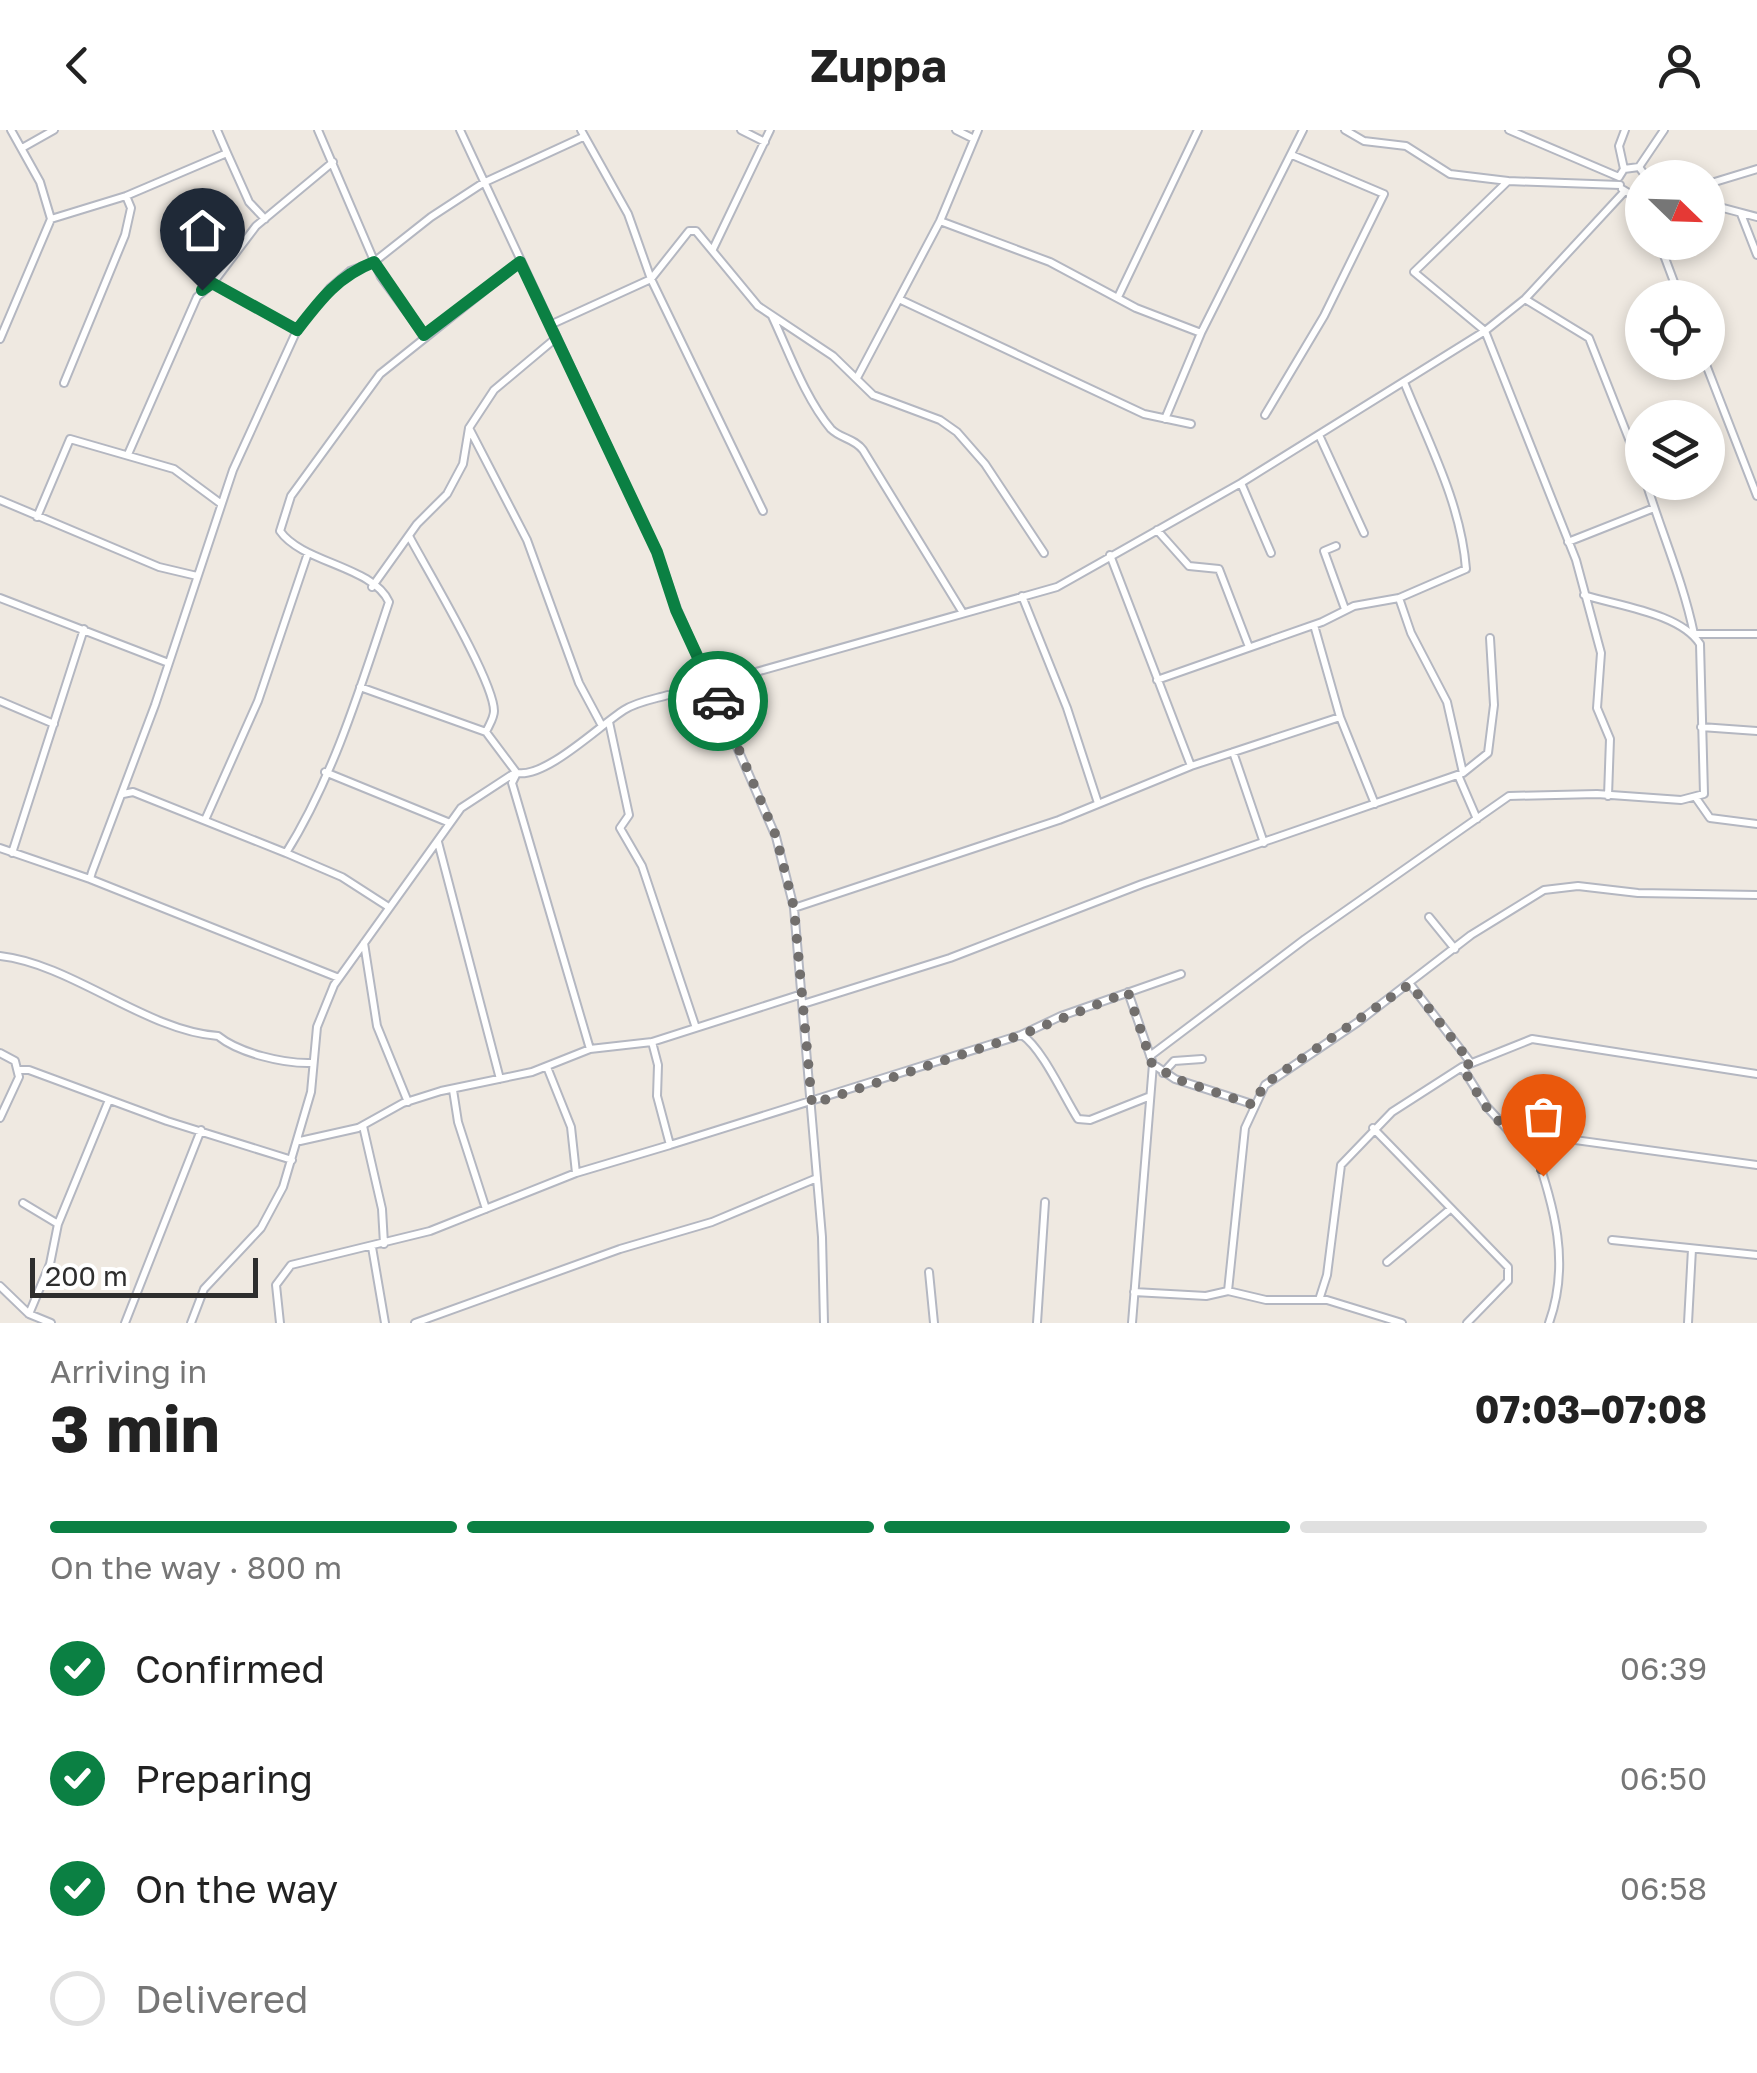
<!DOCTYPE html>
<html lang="en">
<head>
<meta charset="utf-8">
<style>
  body { margin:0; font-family:"Golos Text",sans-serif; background:#f2f2f2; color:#222; height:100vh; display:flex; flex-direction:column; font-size:38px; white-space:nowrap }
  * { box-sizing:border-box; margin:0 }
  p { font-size:32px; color:#767676 }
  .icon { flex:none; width:55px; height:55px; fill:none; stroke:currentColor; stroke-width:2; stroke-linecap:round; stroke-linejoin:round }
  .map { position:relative; height:1193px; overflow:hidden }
  .side { display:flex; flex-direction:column; background:#fff; flex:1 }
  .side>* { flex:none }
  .needle { width:65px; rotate:113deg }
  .buttons { position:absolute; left:1625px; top:30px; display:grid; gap:20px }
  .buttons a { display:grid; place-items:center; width:100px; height:100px; border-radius:50%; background:#fff; box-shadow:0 5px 15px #0003; font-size:50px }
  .scale { position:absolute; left:30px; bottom:25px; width:228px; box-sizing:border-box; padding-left:10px; border:5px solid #2e2e2e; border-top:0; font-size:28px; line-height:35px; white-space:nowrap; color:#2e2e2e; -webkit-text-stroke:8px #fff; paint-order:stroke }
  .pin { position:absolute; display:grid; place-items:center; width:85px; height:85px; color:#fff; margin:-102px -42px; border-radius:50% 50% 50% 0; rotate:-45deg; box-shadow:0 0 10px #0007 }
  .pin .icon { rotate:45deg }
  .courier { position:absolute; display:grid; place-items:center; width:100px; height:100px; margin:-50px; border:8px solid #0b8043; border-radius:50%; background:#fff; color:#222; box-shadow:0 2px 12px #0007 }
  .head em { font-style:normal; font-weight:700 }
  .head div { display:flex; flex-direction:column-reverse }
  .head { display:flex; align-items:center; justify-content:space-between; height:170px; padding:0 50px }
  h1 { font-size:65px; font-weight:700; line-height:75px }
  .bar { display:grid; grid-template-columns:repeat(4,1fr); gap:15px 10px; align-content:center; height:120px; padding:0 50px }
  .bar i { height:12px; border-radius:8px; background:#e0e0e0 }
  .bar .on { background:#0b8043 }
  .bar p { grid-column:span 4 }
  ol { padding:0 50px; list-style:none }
  li { display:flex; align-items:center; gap:30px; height:110px }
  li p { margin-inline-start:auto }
  li .icon { padding:10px; border-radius:50%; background:#0b8043; color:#fff; stroke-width:4 }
  li:last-child { color:#767676 }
  li i { width:55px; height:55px; border:5px solid #e0e0e0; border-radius:50% }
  header { display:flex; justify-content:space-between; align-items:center; height:130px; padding:0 50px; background:#fff; font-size:45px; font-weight:700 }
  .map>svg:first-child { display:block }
</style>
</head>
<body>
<header><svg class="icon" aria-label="back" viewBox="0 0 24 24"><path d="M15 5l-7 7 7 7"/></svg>Zuppa<svg class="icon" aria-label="person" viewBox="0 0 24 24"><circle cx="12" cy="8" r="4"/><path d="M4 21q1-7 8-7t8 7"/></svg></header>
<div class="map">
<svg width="1757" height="1193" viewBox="0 0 1757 1193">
  <rect width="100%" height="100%" fill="#efe9e1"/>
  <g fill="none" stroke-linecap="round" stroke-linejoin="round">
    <defs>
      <path id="street" d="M217,0L227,23
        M318,0L381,147L424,205
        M460,0L657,422L677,479L776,707L794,778L822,1107L824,1193
        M581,0L628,84L651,149L763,381
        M741,0L765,12
        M956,0L974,9
        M1345,0L1364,11L1406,16L1450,44L1508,51L1414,142L1485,201L1576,430L1601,523L1597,578L1610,609L1608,666
        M1509,0L1619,47
        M22,18L54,0
        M1639,37L1647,48
        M1624,39L1619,16L1625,0
        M1619,47L1624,39L1639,37L1664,0
        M1508,51L1620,55
        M1708,54L1757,39
        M1622,59L1632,65L1642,61
        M1708,74L1757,87
        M1741,84L1757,125
        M51,89L126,66L227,23L249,72L265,89
        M940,91L1050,132L1136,178L1201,203L1303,0
        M1659,112L1680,168
        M713,119L770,0
        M1118,167L1198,0
        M1525,169L1589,208L1642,342
        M901,170L1144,284L1191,294
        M772,186C789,222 805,268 831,299C841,309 854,308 863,320L963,483
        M550,195L651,149L689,101H696L758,176L833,226L873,265L940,290L957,302L985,334L1044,423
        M297,200L213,153L256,96L333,32
        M0,209L51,89L40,52L11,0
        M1705,232L1757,366
        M858,246L940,91L978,0
        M64,253L125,105L131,78L126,66
        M1265,285L1324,186L1384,64L1292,25
        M1165,289L1201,203
        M469,298L527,410L579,553L602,596
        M1319,305L1364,403
        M129,322L197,167L213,153
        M1646,352C1662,404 1683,451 1694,504H1757
        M1241,353L1271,423
        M0,370L159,437L197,446
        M37,387L70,309L174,339L220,373
        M1157,400L1189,436L1219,439L1249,517
        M409,406C426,438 494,551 494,581C494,588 489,595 486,602
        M1568,412L1654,378
        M1336,416L1324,421L1345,479
        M1110,425L1191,636L1340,587
        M372,457L417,394L447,364L463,334L469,298L494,260L556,208
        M1022,466L1067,578L1098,673
        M0,468L166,532
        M1399,468L1411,503L1447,572L1463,643
        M1314,495L1340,587L1375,674
        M1157,550L1322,492L1354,476L1399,468L1466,439C1461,373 1428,312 1404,252
        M710,555L1057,457L1241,353L1485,201L1525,169L1624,62
        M360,557L486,602L516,642
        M0,571L54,594
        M609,592L629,685L620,698L642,736L695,895
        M1701,597L1757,601
        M1233,622L1264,713
        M325,642L450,693
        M1458,645L1477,689
        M123,664L133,662L286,723C333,648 361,556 389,472C373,436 302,433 280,401L291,366L380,244L520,132
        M1696,668L1710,688L1757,694
        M205,690L258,571L308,423
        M438,712L500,949
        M0,718L90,749
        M12,723L84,499
        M286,723L342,747L387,776
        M794,778L1059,690L1191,636
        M1429,787L1455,819
        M364,813L377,896L408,972
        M0,826C72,834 146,901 218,906C239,923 284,934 312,933
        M339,848L90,749L92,742L155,575L233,340L297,200L330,158L350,141L374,132L431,87L483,53L583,7
        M1410,854L1471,933
        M1128,862L1153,934L1132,1193
        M803,874L950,828L1142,754L1463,643L1488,623L1494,575L1490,508
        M1022,905C1042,918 1064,967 1078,989L1090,990L1148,967
        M652,912L658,935L657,966L670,1015L1021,905L1061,886L1181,844
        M590,919L512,653L517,643C546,648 599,596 624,580C636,572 654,569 668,565
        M0,923L15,931L19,947L0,988
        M1150,926L1305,809L1509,666L1597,664L1681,670L1704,664L1700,514C1680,483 1618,476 1584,465
        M1154,935L1175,949L1252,974
        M547,937L571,997L576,1043
        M1462,937L1487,977L1509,1001L1757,1035
        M18,940H29L167,991L292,1030
        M1163,943L1174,931L1202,929
        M453,960L458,992L486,1079
        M363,996L382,1079L384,1114
        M1373,998L1508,1137V1151L1467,1193
        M1530,1004C1550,1068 1573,1126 1549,1193
        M300,1011L358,998L403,973L441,961L532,942L590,919L652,912L802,864
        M23,1073L58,1094
        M1612,1110L1757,1125
        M372,1117L385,1193
        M1387,1132L1449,1080
        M929,1142L934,1193
        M0,1156L29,1184L51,1193
        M1228,1161L1245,998L1265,955L1358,892L1471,805L1544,760L1578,756L1638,763L1757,765
        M1134,1162L1206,1166L1228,1161L1266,1170H1327L1402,1193
        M1319,1170L1327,1145L1341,1035L1392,982L1462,937L1532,909L1757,944
        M29,1184L50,1134L58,1094L109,970
        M125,1193L201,1000
        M191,1193L204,1159L261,1098L283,1057L311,962L317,897L334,855L461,678L516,642
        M280,1193L276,1155L291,1135L430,1101L576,1043L670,1015
        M415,1193L620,1119L712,1092L817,1048
        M1037,1193L1045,1072
        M1688,1193L1692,1119"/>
    </defs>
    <use href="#street" stroke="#b4b7c1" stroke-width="10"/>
    <use href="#street" stroke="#fff" stroke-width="6"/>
  </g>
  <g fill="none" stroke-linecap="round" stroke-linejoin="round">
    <path stroke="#726f6d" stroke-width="10" stroke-dasharray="0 18" d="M718,571L776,706L794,778L812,974L1021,905L1128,862L1152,934L1176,949L1253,975L1265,954L1410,854L1471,933L1462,937C1479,964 1493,1002 1530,1004L1543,1046"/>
    <path stroke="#0b8043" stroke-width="12" d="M202,160L212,153L297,200C320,170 338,146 374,132L424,205L520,132L657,422L676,480L718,571"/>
  </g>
</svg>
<div class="buttons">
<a><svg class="needle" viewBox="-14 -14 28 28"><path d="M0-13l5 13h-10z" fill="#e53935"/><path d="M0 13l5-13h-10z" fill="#767676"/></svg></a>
<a><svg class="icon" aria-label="locate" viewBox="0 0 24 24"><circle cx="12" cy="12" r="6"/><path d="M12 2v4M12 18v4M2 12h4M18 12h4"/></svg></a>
<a><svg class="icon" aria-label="layers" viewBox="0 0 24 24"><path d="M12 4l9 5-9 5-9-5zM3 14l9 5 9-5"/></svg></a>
</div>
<div class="scale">200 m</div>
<div class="pin" style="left:1543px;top:1046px;background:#ea580c"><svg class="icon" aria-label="bag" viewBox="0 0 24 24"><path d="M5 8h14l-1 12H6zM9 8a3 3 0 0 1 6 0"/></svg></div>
<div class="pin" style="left:202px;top:160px;background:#1f2937"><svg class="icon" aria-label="home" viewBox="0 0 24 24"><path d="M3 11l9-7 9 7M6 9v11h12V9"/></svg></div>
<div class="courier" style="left:718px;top:571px"><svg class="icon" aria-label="car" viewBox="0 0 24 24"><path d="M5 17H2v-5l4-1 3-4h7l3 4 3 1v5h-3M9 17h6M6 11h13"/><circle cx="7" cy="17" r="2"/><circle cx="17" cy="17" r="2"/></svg></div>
</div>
<section class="side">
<div class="head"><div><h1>3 min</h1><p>Arriving in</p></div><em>07:03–07:08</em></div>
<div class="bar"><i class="on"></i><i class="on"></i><i class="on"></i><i></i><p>On the way · 800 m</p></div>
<ol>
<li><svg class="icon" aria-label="check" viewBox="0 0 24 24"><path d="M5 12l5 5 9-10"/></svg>Confirmed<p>06:39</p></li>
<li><svg class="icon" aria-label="check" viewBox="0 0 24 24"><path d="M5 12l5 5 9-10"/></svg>Preparing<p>06:50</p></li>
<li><svg class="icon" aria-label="check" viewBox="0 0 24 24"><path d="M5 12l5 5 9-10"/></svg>On the way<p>06:58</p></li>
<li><i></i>Delivered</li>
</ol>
</section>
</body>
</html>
